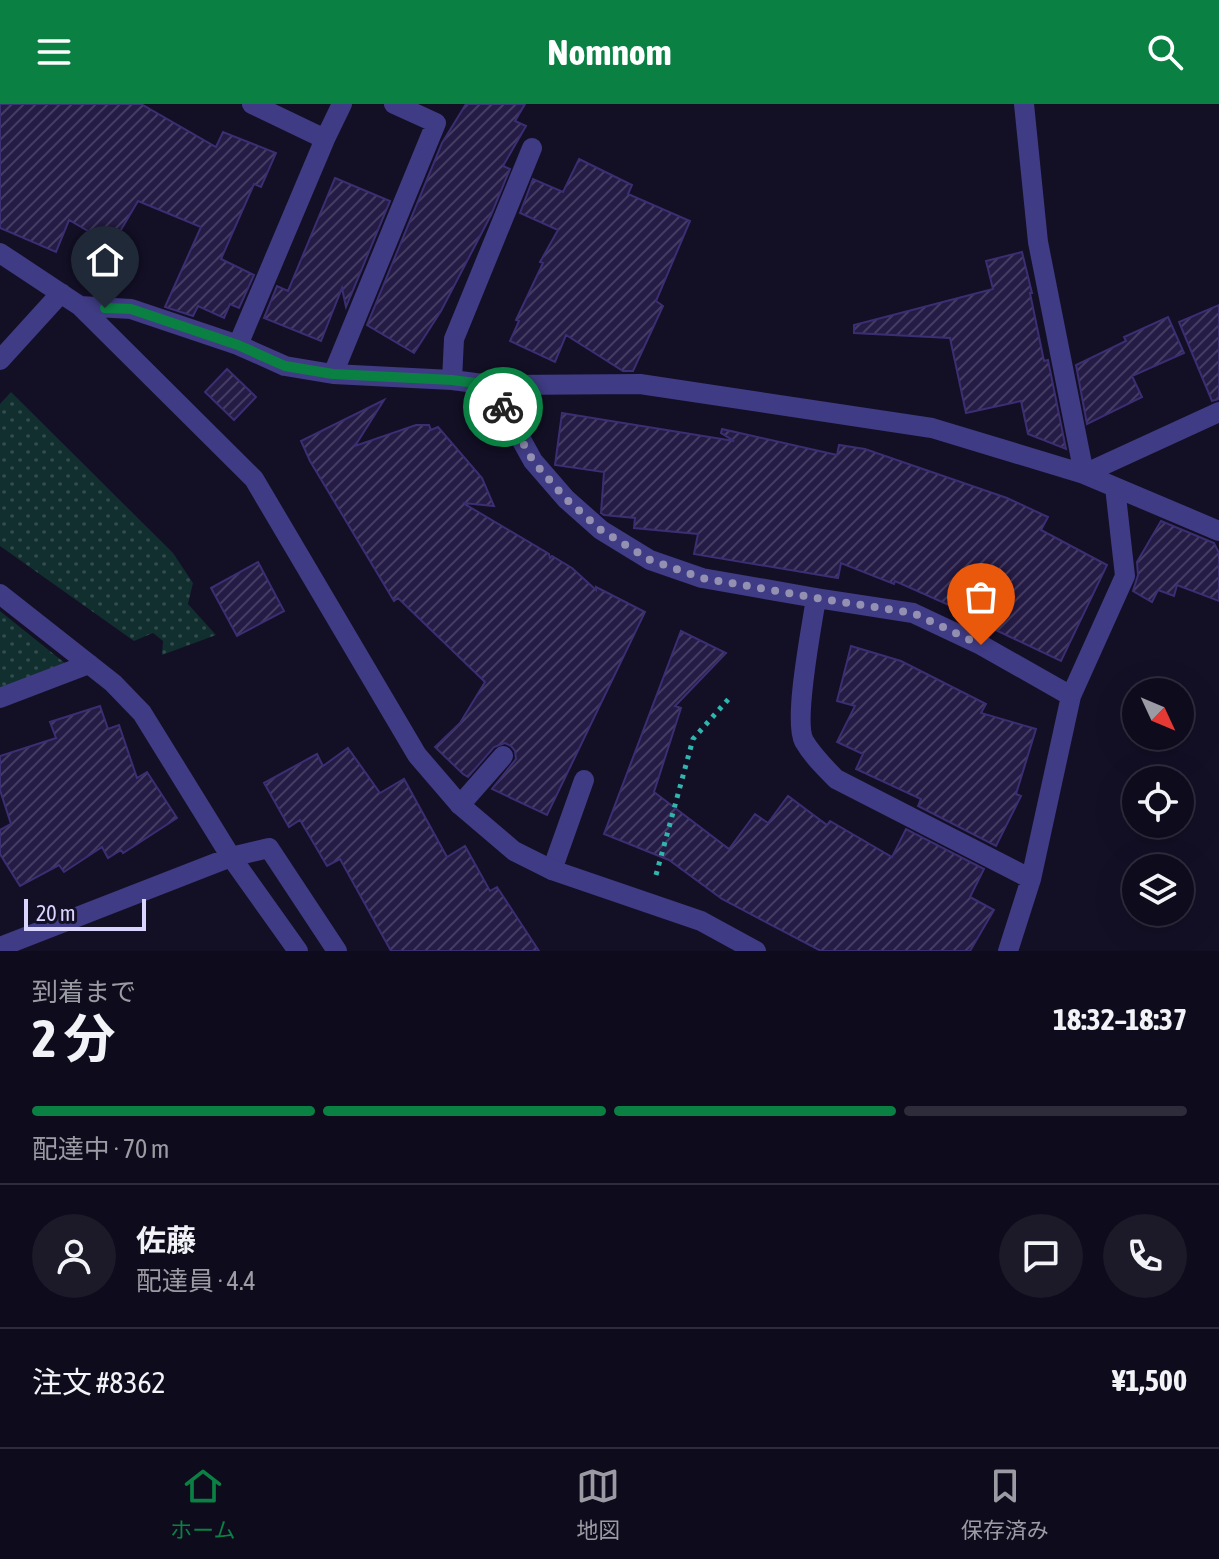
<!DOCTYPE html>
<html lang="ja">
<head>
<meta charset="utf-8">
<style>
  body { margin:0; font-family:"Asap Condensed","Noto Sans JP",sans-serif; background:#1c1929; color:#f1f3f6; height:100vh; display:flex; flex-direction:column; font-size:30px; white-space:nowrap }
  * { box-sizing:border-box; margin:0 }
  p { font-size:26px; color:#9b9ba3 }
  .icon { flex:none; width:44px; height:44px; fill:none; stroke:currentColor; stroke-width:2; stroke-linecap:round; stroke-linejoin:round }
  .map { position:relative; height:847px; overflow:hidden }
  .details { display:flex; flex-direction:column; background:#0e0b1c; flex:1 }
  .details>* { flex:none }
  .needle { width:52px; rotate:134deg }
  .controls { position:absolute; left:1122px; top:574px; display:grid; gap:16px }
  .controls a { display:grid; place-items:center; width:72px; height:72px; border-radius:50%; background:#0e0b1c; box-shadow:0 8px 32px #0002,0 0 0 2px #2e2b3b; font-size:40px }
  .scale { position:absolute; left:24px; bottom:20px; width:122px; box-sizing:border-box; padding-left:8px; border:4px solid #dad5fe; border-top:0; font-size:22px; line-height:28px; white-space:nowrap; color:#dad5fe; -webkit-text-stroke:6px #130f25; paint-order:stroke }
  .pin { position:absolute; display:grid; place-items:center; width:68px; height:68px; color:#fff; margin:-82px -34px; border-radius:50% 50% 50% 0; rotate:-45deg; box-shadow:0 0 8px #0007 }
  .pin .icon { rotate:45deg }
  .courier { position:absolute; display:grid; place-items:center; width:80px; height:80px; margin:-40px; border:6px solid #0b8043; border-radius:50%; background:#fff; color:#222; box-shadow:0 2px 10px #0007 }
  .headline em { font-style:normal; font-weight:700 }
  .headline div { display:flex; flex-direction:column-reverse }
  .headline { display:flex; align-items:center; justify-content:space-between; height:136px; padding:0 32px }
  h1 { font-size:52px; font-weight:700; line-height:60px }
  .bar { display:grid; grid-template-columns:repeat(4,1fr); gap:12px 8px; align-content:center; height:96px; padding:0 32px }
  .bar i { height:10px; border-radius:6px; background:#2e2b3b }
  .bar .current { background:#0b8043 }
  .bar p { grid-column:span 4 }
  .line { display:flex; align-items:center; gap:20px; padding:0 32px; border-top:2px solid #2e2b3b }
  .line div { flex:1 }
  .round { display:grid; place-items:center; flex:none; width:84px; height:84px; border-radius:42px; background:#1c1929 }
  header { display:flex; justify-content:space-between; align-items:center; height:104px; padding:0 32px; background:#0b8043; color:#fff; font-size:36px; font-weight:700 }
  .dock { display:flex; justify-content:space-around; align-items:center; height:112px; border-top:2px solid #2e2b3b; background:#0e0b1c; font-size:22px; color:#9b9ba3 }
  .dock a { display:grid; justify-items:center; gap:4px }
  .dock .current { color:#0b8043 }
  .map>svg:first-child { display:block }
</style>
</head>
<body>
<header><svg class="icon" aria-label="menu" viewBox="0 0 24 24"><path d="M4 6h16M4 12h16M4 18h16"/></svg>Nomnom<svg class="icon" aria-label="search" viewBox="0 0 24 24"><circle cx="10" cy="10" r="6"/><path d="M15 15l6 6"/></svg></header>
<div class="map">
<svg width="1219" height="847" viewBox="0 0 1219 847">
  <defs>
    <pattern id="park-dots" width="8" height="8" patternUnits="userSpaceOnUse" patternTransform="scale(2)"><rect width="8" height="8" fill="#122f2f"/><path d="M2 2h.1M6 6h.1" fill="none" stroke="#344c4e" stroke-width="1.8" stroke-linecap="round"/></pattern>
    <pattern id="building-hatch" width="6" height="6" patternUnits="userSpaceOnUse" patternTransform="scale(2)"><rect width="6" height="6" fill="#251c46"/><path d="M-1 1l2-2M0 6l6-6M5 7l2-2" fill="none" stroke="#443c62"/></pattern>
  </defs>
  <rect width="100%" height="100%" fill="#130f25"/>
  <path fill="url(#park-dots)" d="M11,288L173,449L193,479L188,500L216,531L162,551L163,537L153,529L134,537L0,442V300Z
    M0,507L66,560L0,584Z"/>
  <path fill="url(#building-hatch)" stroke="#3c2e72" stroke-width="2" d="M0,0H141L216,43L223,28L276,49L261,83L254,80L221,155L254,171L239,204L230,200L224,214L198,202L193,212L165,203L201,123L138,97L112,141L69,116L56,148L0,124Z
    M466,0H525L515,17L526,22L503,62L510,65L491,111L441,207L414,249L367,221L442,39Z
    M579,55L632,81L628,90L690,117L656,197L663,202L633,267H623L566,231L555,258L510,237L519,217L516,216L543,159L540,158L558,126L520,109L533,75L563,88Z
    M335,74L390,97L346,203L342,184L321,237L264,214L277,182L288,187Z
    M1022,148L1032,189H1030L1044,257L1048,256L1066,345L1028,330L1021,297L966,309L950,234L854,229V221L993,185L986,157Z
    M1219,201V295L1212,297L1179,218Z
    M1168,213L1184,249L1132,272L1142,293L1087,320L1076,261L1126,237L1124,233Z
    M227,265L256,293L234,316L205,288Z
    M384,296L355,342L416,321H429L431,326L438,323L482,374L494,402L463,399L549,450L550,454L552,452L572,464L596,486V483L645,508L547,711L492,685L516,655L515,647L511,642L505,639L494,643L468,673L463,670L435,643L460,619L485,578L398,494L394,497L310,357L301,337Z
    M562,309L734,337L721,329L722,325L837,351L839,341L865,345L1007,394L1048,413L1041,426L1107,461L1061,557L983,520L985,517L895,477L894,480L841,459L838,474L694,450L698,430L634,424L635,414L604,411L601,409L604,368L555,361Z
    M1161,417L1214,439L1219,449V497L1177,481L1174,492L1158,486L1152,498L1133,487L1138,471L1137,458Z
    M258,458L284,507L237,532L211,484Z
    M681,527L726,549L675,602L681,604L654,688L729,745L755,710L768,719L788,692L827,721L830,717L892,753L906,725L984,765L970,793L994,806L970,847H821L722,795L669,756L604,730Z
    M851,542L901,557L986,600L981,609L1036,625L1016,690L1021,692L996,742L918,702L921,695L856,665L863,650L837,638L855,602L837,597Z
    M100,602L108,625L119,621L137,674L147,668L177,714L123,749L121,746L108,754L102,743L64,768L59,761L20,782L0,750V726L11,720L0,686V652L56,634L50,618Z
    M348,644L380,689L404,675L447,753L465,742L490,787L497,783L539,847H391L340,755L327,762L300,716L289,723L264,679L317,650L323,662Z"/>
  <g fill="none" stroke-linecap="round" stroke-linejoin="round">
    <path stroke="#31b6af" stroke-width="5" stroke-dasharray="4 6" stroke-linecap="butt" d="M656,771L693,635L732,591"/>
    <path stroke="#3f3b84" stroke-width="20" d="M460,701L503,652
      M231,753L298,847
      M552,766L584,676"/>
    <path stroke="#3f3b84" stroke-width="20" d="M252,0L325,35
      M1024,0L1038,138L1084,370L1219,308
      M0,149L80,202L254,375L417,651L460,701L514,747L552,766L701,817L756,847
      M80,202L131,205L238,241L285,262L333,270L452,276L491,281L640,280L932,324L1084,370L1219,427
      M238,241L325,35L342,0
      M0,256L61,189
      M333,270L436,19L394,0
      M452,276L454,235L532,44
      M491,281L533,357L566,395L601,426L650,456L702,474L816,494L913,509L981,541L1071,592
      M0,490L113,579L142,609L231,753L0,843
      M816,494C812,522 793,616 804,637C812,651 824,663 836,675L1031,775
      M0,594L89,560
      M231,753L269,744L337,847
      M1008,847L1031,775L1071,592L1125,472L1115,383"/>
  </g>
  <g fill="none" stroke-linecap="round" stroke-linejoin="round">
    <path stroke="#9490b2" stroke-width="8" stroke-dasharray="0 14.4" d="M503,303L533,357L566,395L601,426L650,456L702,474L816,494L913,509L981,541"/>
    <path stroke="#0b8043" stroke-width="10" d="M105,204L131,205L238,241L285,262L333,270L452,276L491,281L503,303"/>
  </g>
</svg>
<div class="controls">
<a><svg class="needle" viewBox="-14 -14 28 28"><path d="M0-13l5 13h-10z" fill="#e53935"/><path d="M0 13l5-13h-10z" fill="#9b9ba3"/></svg></a>
<a><svg class="icon" aria-label="locate" viewBox="0 0 24 24"><circle cx="12" cy="12" r="6"/><path d="M12 2v4M12 18v4M2 12h4M18 12h4"/></svg></a>
<a><svg class="icon" aria-label="layers" viewBox="0 0 24 24"><path d="M12 4l9 5-9 5-9-5zM3 14l9 5 9-5"/></svg></a>
</div>
<div class="scale">20 m</div>
<div class="pin" style="left:981px;top:541px;background:#ea580c"><svg class="icon" aria-label="bag" viewBox="0 0 24 24"><path d="M5 8h14l-1 12H6zM9 8a3 3 0 0 1 6 0"/></svg></div>
<div class="pin" style="left:105px;top:204px;background:#1f2937"><svg class="icon" aria-label="home" viewBox="0 0 24 24"><path d="M3 11l9-7 9 7M6 9v11h12V9"/></svg></div>
<div class="courier" style="left:503px;top:303px"><svg class="icon" aria-label="bike" viewBox="0 0 24 24"><circle cx="6" cy="16" r="4"/><circle cx="18" cy="16" r="4"/><path d="M6 16l4-8h5l3 8M10 8l3 8H6M13 5h3"/></svg></div>
</div>
<section class="details">
<div class="headline"><div><h1>2 分</h1><p>到着まで</p></div><em>18:32–18:37</em></div>
<div class="bar"><i class="current"></i><i class="current"></i><i class="current"></i><i></i><p>配達中 · 70 m</p></div>
<div class="line" style="height:144px"><a class="round"><svg class="icon" aria-label="person" viewBox="0 0 24 24"><circle cx="12" cy="8" r="4"/><path d="M4 21q1-7 8-7t8 7"/></svg></a><div><b>佐藤</b><p>配達員 · 4.4</p></div><a class="round"><svg class="icon" aria-label="chat" viewBox="0 0 24 24"><path d="M4 5h16v11H9l-5 4z"/></svg></a><a class="round"><svg class="icon" aria-label="phone" viewBox="0 0 24 24"><path d="M5 4h4l2 5-3 2q2 4 5 5l2-3 5 2v4C11 20 4 13 5 4z"/></svg></a></div>
<div class="line" style="height:104px"><div>注文 #8362</div><b>¥1,500</b></div>
</section>
<nav class="dock">
<a class="current"><svg class="icon" aria-label="home" viewBox="0 0 24 24"><path d="M3 11l9-7 9 7M6 9v11h12V9"/></svg>ホーム</a>
<a><svg class="icon" aria-label="map" viewBox="0 0 24 24"><path d="M3 6l6-2 6 2 6-2v14l-6 2-6-2-6 2zM9 4v14M15 6v14"/></svg>地図</a>
<a><svg class="icon" aria-label="saved" viewBox="0 0 24 24"><path d="M7 4h10v16l-5-4-5 4z"/></svg>保存済み</a>
</nav>
</body>
</html>
